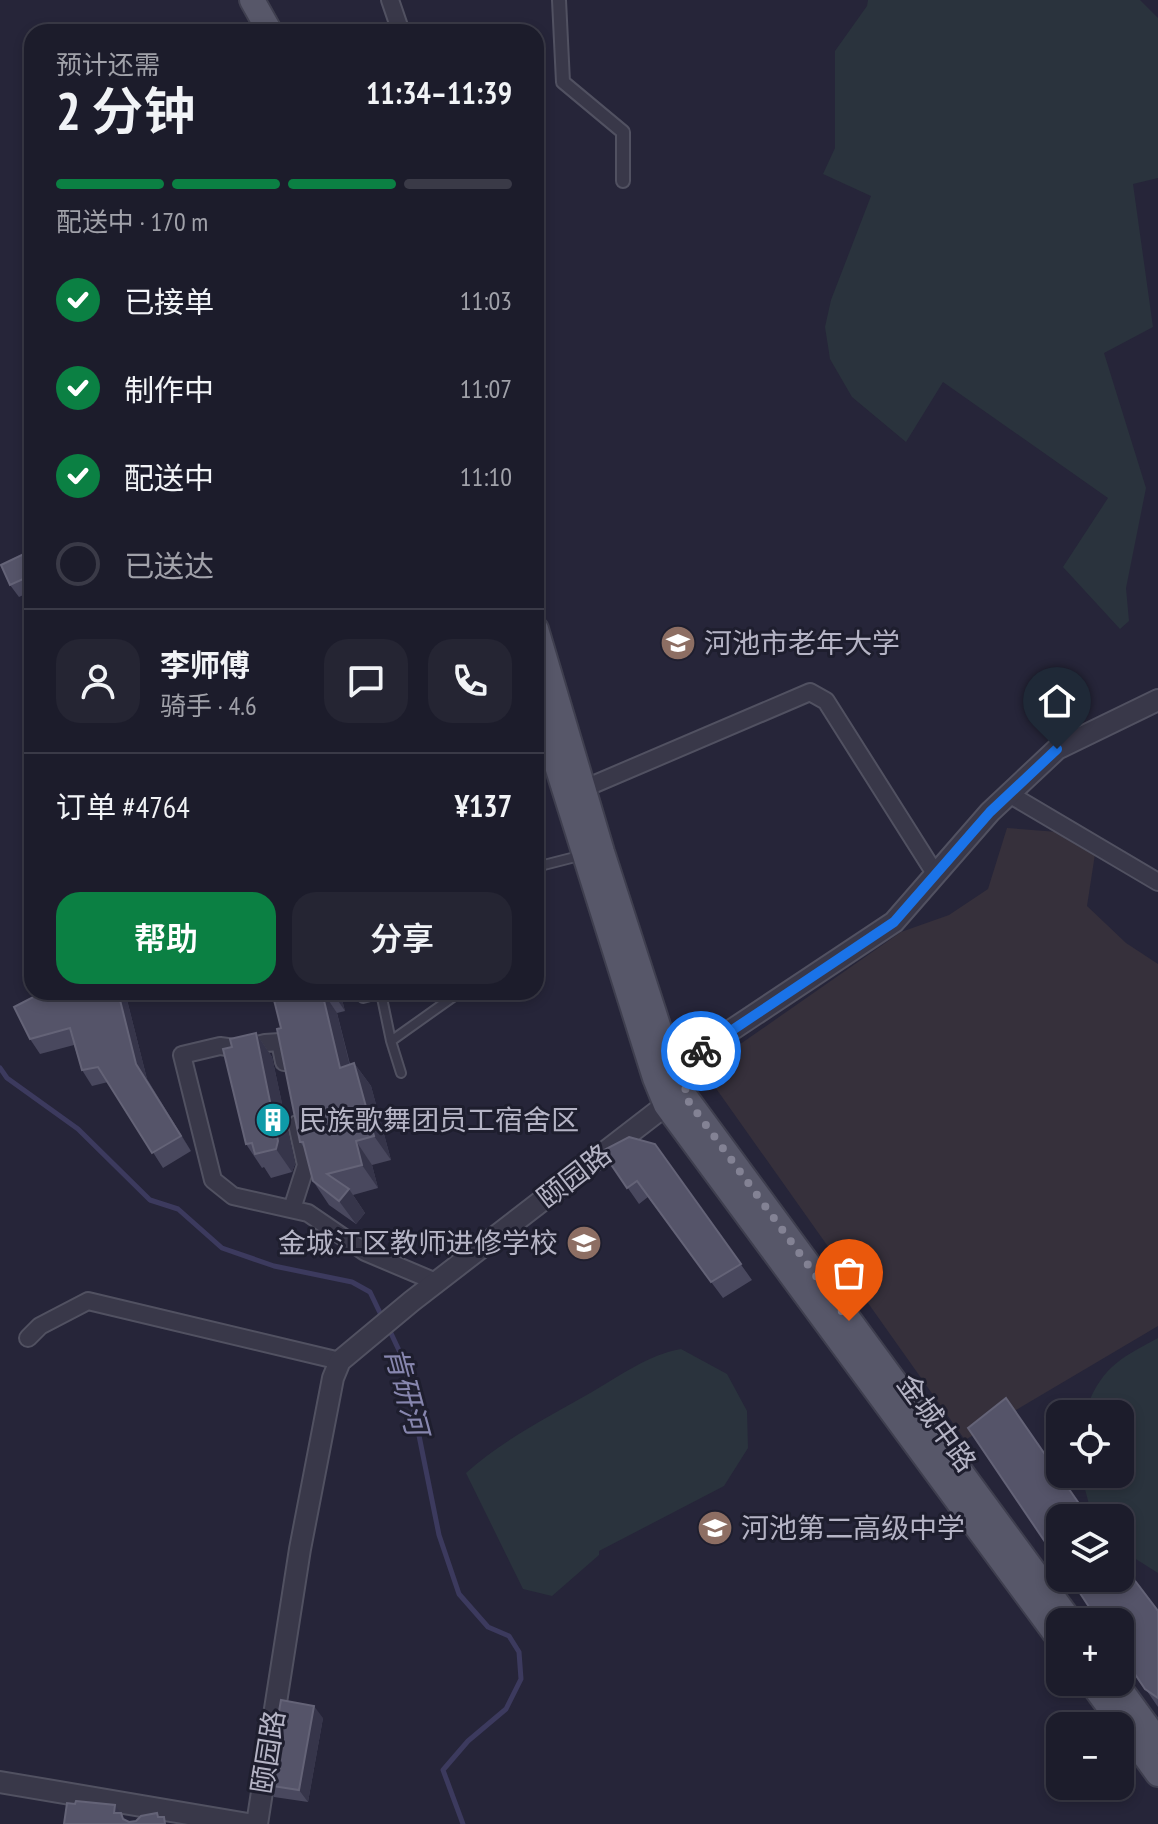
<!DOCTYPE html>
<html lang="zh">
<head>
<meta charset="utf-8">
<style>
  body { margin:0; font-family:"PT Sans Narrow","Noto Sans SC",sans-serif; background:#252533; color:#f1f3f6; height:100vh; display:flex; flex-direction:column; font-size:30px; white-space:nowrap }
  * { box-sizing:border-box; margin:0 }
  p { font-size:26px; color:#a0a1a9 }
  .icon { flex:none; width:44px; height:44px; fill:none; stroke:currentColor; stroke-width:2; stroke-linecap:round; stroke-linejoin:round }
  .map { position:relative; flex:1; overflow:hidden }
  .side { position:absolute; left:24px; top:24px; width:520px; height:976px; display:flex; flex-direction:column; background:#1c1c2b; border-radius:24px; box-shadow:0 4px 12px #0003,0 0 0 2px #3a3a47 }
  .side>* { flex:none }
  .tools { position:absolute; left:1046px; top:1400px; display:grid; gap:16px }
  .tools a { display:grid; place-items:center; width:88px; height:88px; border-radius:16px; background:#1c1c2b; box-shadow:0 4px 12px #0003,0 0 0 2px #3a3a47; font-size:40px }
  .pin { position:absolute; display:grid; place-items:center; width:68px; height:68px; color:#fff; margin:-82px -34px; border-radius:50% 50% 50% 0; rotate:-45deg; box-shadow:0 0 8px #0007 }
  .pin .icon { rotate:45deg }
  .courier { position:absolute; display:grid; place-items:center; width:80px; height:80px; margin:-40px; border:6px solid #1a73e8; border-radius:50%; background:#fff; color:#222; box-shadow:0 2px 10px #0007 }
  .head em { font-style:normal; font-weight:600 }
  .head div { display:flex; flex-direction:column-reverse }
  .head { display:flex; align-items:center; justify-content:space-between; height:136px; padding:0 32px }
  h1 { font-size:52px; font-weight:600; line-height:60px }
  .bar { display:grid; grid-template-columns:repeat(4,1fr); gap:12px 8px; align-content:center; height:96px; padding:0 32px }
  .bar i { height:10px; border-radius:6px; background:#3a3a47 }
  .bar .active { background:#0b8043 }
  .bar p { grid-column:span 4 }
  .line { display:flex; align-items:center; gap:20px; padding:0 32px; border-top:2px solid #3a3a47 }
  .line div { flex:1 }
  .round { display:grid; place-items:center; flex:none; width:84px; height:84px; border-radius:24px; background:#252533 }
  ol { padding:0 32px; list-style:none }
  li { display:flex; align-items:center; gap:24px; height:88px }
  li p { margin-inline-start:auto }
  li .icon { padding:8px; border-radius:50%; background:#0b8043; color:#fff; stroke-width:4 }
  li:last-child { color:#a0a1a9 }
  li i { width:44px; height:44px; border:4px solid #3a3a47; border-radius:50% }
  .button { display:flex; gap:16px; margin-top:auto; padding:16px 32px }
  .button a { flex:1; height:92px; border-radius:24px; background:#0b8043; color:#fff; font-size:32px; font-weight:600; line-height:92px; text-align:center }
  .button a+a { background:#252533; color:#f1f3f6 }
  .map>svg:first-child { display:block }
</style>
</head>
<body>
<div class="map">
<svg width="1158" height="1824" viewBox="0 0 1158 1824">
  <rect width="100%" height="100%" fill="#262539"/>
  <path fill="#36303b" d="M1007,828L1058,832L1095,854L1087,906L1126,943L1158,964V1326L965,1440L703,1070L901,932L949,915L988,889Z"/>
  <path fill="#2a333d" d="M868,0H1140L1158,18V178L1133,184L1153,327L1104,353L1146,488L1126,588L1129,621L1120,629L1063,567L1108,498L943,382L906,442L852,397L830,359L825,327L831,300L871,196L823,174L835,148V51L867,6Z
    M1158,1338V1573L1120,1549V1518H1095L1091,1512L1081,1474H1120V1414H1084C1101,1368 1117,1360 1158,1338Z
    M681,1349L727,1374L747,1411L748,1448L724,1486L599,1551V1555L552,1596L523,1589L466,1473C503,1440 548,1417 592,1392C621,1375 648,1355 681,1349Z"/>
  <g fill="none" stroke-linecap="round" stroke-linejoin="round">
    <path stroke="#3c3a5e" stroke-width="5" d="M0,1068L7,1078L78,1129L150,1200L178,1209L222,1248L274,1266L352,1282L370,1292L382,1317
      M389,1329L404,1361L439,1535L459,1594L488,1627L509,1636L519,1652L521,1679L506,1709L468,1741L443,1770L463,1824"/>
    <defs>
      <path id="service" d="M536,867L583,855
        M361,992L363,998L381,993L391,1041L401,1073
        M391,1041L460,992"/>
      <path id="pedestrian" d="M559,0L563,82L623,132V181"/>
      <path id="minor" d="M390,0L401,32
        M583,789L810,692L826,701L936,875
        M1009,794L1158,882
        M284,1062L280,1042L265,1043L242,1049L220,1046L182,1055L213,1180L233,1196L308,1213L365,1252L436,1282
        M292,1209L306,1165L297,1124
        M28,1338L40,1326L88,1301L340,1361"/>
      <path id="tertiary" d="M0,1782L248,1824
        M257,1824L300,1549L333,1378L340,1361L412,1301L666,1105L684,1095L694,1055L894,922L990,812L1057,749L1158,700"/>
      <path id="primary" d="M252,0L270,32
        M536,629L602,852L673,1072L684,1095L1071,1622
        M536,699L655,1078L666,1105L1060,1640
        M1091,1682L1158,1774
        M1115,1682L1158,1741"/>
    </defs>
    <use href="#service" stroke="#515161" stroke-width="12"/>
    <use href="#pedestrian" stroke="#515161" stroke-width="16"/>
    <use href="#minor" stroke="#515161" stroke-width="20"/>
    <use href="#tertiary" stroke="#515161" stroke-width="24"/>
    <use href="#primary" stroke="#3f3f4f" stroke-width="28"/>
    <use href="#service" stroke="#393849" stroke-width="8"/>
    <use href="#pedestrian" stroke="#393849" stroke-width="12"/>
    <use href="#minor" stroke="#393849" stroke-width="16"/>
    <use href="#tertiary" stroke="#393849" stroke-width="20"/>
    <use href="#primary" stroke="#575769" stroke-width="24"/>
  </g>
  <path fill="#49485e" d="M32,550V591L19,597L10,585Z
    M43,992H125L147,1079L191,1151L163,1168L108,1082L92,1086L82,1070L74,1045L40,1054L30,1039Z
    M272,992H340L345,1011L337,1013L350,1064L354,1063L371,1086L391,1160L372,1165L378,1188L353,1195L365,1213L356,1224L329,1205L313,1181L305,1149L300,1142L281,1028Z
    M256,1033L272,1057L295,1164L292,1172L271,1178L264,1167L262,1168L246,1144L232,1047Z
    M655,1144L752,1280L723,1298L648,1197L639,1204L602,1151Z
    M1158,1611V1707L1120,1652Z
    M323,1718L308,1802L274,1797L266,1785Z"/>
  <path fill="#36354a" d="M118,992H125L147,1079L191,1151L136,1064Z
    M322,992H323L337,1013L356,1091L340,1068Z
    M332,992H340L345,1011Z
    M256,1033L272,1057L295,1164L292,1172L276,1149Z
    M354,1063L371,1086L391,1160L374,1136Z
    M356,1141L372,1165L378,1188L362,1165Z
    M349,1189L365,1213L356,1224L339,1201Z
    M314,1706L323,1718L308,1802L299,1790Z
    M115,1805L128,1824L114,1813Z"/>
  <path fill="#555469" stroke="#646377" stroke-width="2" d="M32,550V575L10,585L1,565Z
    M43,992H118L136,1064L181,1136L152,1153L98,1067L82,1070L70,1028L30,1039L14,1007Z
    M272,992H322L340,1068L354,1063L374,1136L356,1141L362,1165L327,1174L349,1189L339,1201L313,1181L303,1142H300L277,1029L281,1028Z
    M256,1033L278,1141L276,1149L255,1154L252,1143L246,1144L223,1049L232,1047L230,1039Z
    M629,1137L655,1144L741,1264L711,1282L637,1181L627,1188L602,1151Z
    M1006,1398L1089,1518H1060V1564L968,1428Z
    M1120,1561L1158,1611V1698L1145,1689L1120,1652V1622H1099L1070,1578H1120Z
    M281,1700L314,1706L299,1790L266,1785Z
    M76,1801L115,1805L114,1813H121L123,1819L129,1822L136,1821L141,1816L157,1813L158,1817H164L165,1824H64L67,1803L75,1804Z"/>
  <g fill="none" stroke-linecap="round" stroke-linejoin="round">
    <path stroke="#838294" stroke-width="8" stroke-dasharray="0 14.4" d="M701,1051L694,1055L684,1095L849,1321"/>
    <path stroke="#1a73e8" stroke-width="10" d="M701,1051L894,922L990,812L1057,749"/>
  </g>
  <defs>
    <symbol id="university-disc" viewBox="-11 -11 22 22"><circle r="9.5" fill="#8d6e63" stroke="#1e1e2e"/><path d="M0-5L7-2L0 1L-7-2ZM-4 1L0 2.5L4 1V4Q0 6-4 4Z" fill="#fff"/></symbol>
    <symbol id="building-disc" viewBox="-11 -11 22 22"><circle r="9.5" fill="#0f9aa8" stroke="#1e1e2e"/><path d="M-4-6H4V6H1V3H-1V6H-4ZM-2.5-4.3h1.7v1.8h-1.7ZM.8-4.3h1.7v1.8H.8ZM-2.5-1h1.7V.8h-1.7ZM.8-1h1.7V.8H.8Z" fill="#fff"/></symbol>
    <symbol id="school-disc" viewBox="-11 -11 22 22"><circle r="9.5" fill="#8d6e63" stroke="#1e1e2e"/><path d="M0-5L7-2L0 1L-7-2ZM-4 1L0 2.5L4 1V4Q0 6-4 4Z" fill="#fff"/></symbol>
  </defs>
  <g fill-rule="evenodd">
    <use href="#university-disc" x="658" y="623" width="40" height="40"/>
    <use href="#building-disc" x="253" y="1100" width="40" height="40"/>
    <use href="#school-disc" x="564" y="1223" width="40" height="40"/>
    <use href="#school-disc" x="695" y="1508" width="40" height="40"/>
  </g>
  <g text-anchor="middle" stroke-width="6" stroke-linejoin="round" paint-order="stroke">
    <g font-size="28" fill="#b5b4c5" stroke="#1e1e2e" text-anchor="start">
      <text x="704" y="653">河池市老年大学</text>
      <text x="299" y="1130">民族歌舞团员工宿舍区</text>
      <text x="558" y="1253" text-anchor="end">金城江区教师进修学校</text>
      <text x="741" y="1538">河池第二高级中学</text>
    </g>
    <g font-size="28" fill="#b5b4c5" stroke="#1e1e2e">
      <text transform="translate(574 1176) rotate(-38)" y="10">颐园路</text>
      <text transform="translate(937 1423) rotate(54)" y="10">金城中路</text>
      <text transform="translate(268 1752) rotate(-81)" y="10">颐园路</text>
    </g>
    <g font-size="30" font-style="italic" fill="#8786ae" stroke="#1e1e2e">
      <text transform="translate(406 1391) rotate(75)" y="10">肯研河</text>
    </g>
  </g>
</svg>
<div class="tools">
<a><svg class="icon" aria-label="locate" viewBox="0 0 24 24"><circle cx="12" cy="12" r="6"/><path d="M12 2v4M12 18v4M2 12h4M18 12h4"/></svg></a>
<a><svg class="icon" aria-label="layers" viewBox="0 0 24 24"><path d="M12 4l9 5-9 5-9-5zM3 14l9 5 9-5"/></svg></a>
<a>+</a>
<a>−</a>
</div>
<div class="pin" style="left:849px;top:1321px;background:#ea580c"><svg class="icon" aria-label="bag" viewBox="0 0 24 24"><path d="M5 8h14l-1 12H6zM9 8a3 3 0 0 1 6 0"/></svg></div>
<div class="pin" style="left:1057px;top:749px;background:#1f2937"><svg class="icon" aria-label="home" viewBox="0 0 24 24"><path d="M3 11l9-7 9 7M6 9v11h12V9"/></svg></div>
<div class="courier" style="left:701px;top:1051px"><svg class="icon" aria-label="bike" viewBox="0 0 24 24"><circle cx="6" cy="16" r="4"/><circle cx="18" cy="16" r="4"/><path d="M6 16l4-8h5l3 8M10 8l3 8H6M13 5h3"/></svg></div>
<section class="side">
<div class="head"><div><h1>2 分钟</h1><p>预计还需</p></div><em>11:34–11:39</em></div>
<div class="bar"><i class="active"></i><i class="active"></i><i class="active"></i><i></i><p>配送中 · 170 m</p></div>
<ol>
<li><svg class="icon" aria-label="check" viewBox="0 0 24 24"><path d="M5 12l5 5 9-10"/></svg>已接单<p>11:03</p></li>
<li><svg class="icon" aria-label="check" viewBox="0 0 24 24"><path d="M5 12l5 5 9-10"/></svg>制作中<p>11:07</p></li>
<li><svg class="icon" aria-label="check" viewBox="0 0 24 24"><path d="M5 12l5 5 9-10"/></svg>配送中<p>11:10</p></li>
<li><i></i>已送达</li>
</ol>
<div class="line" style="height:144px"><a class="round"><svg class="icon" aria-label="person" viewBox="0 0 24 24"><circle cx="12" cy="8" r="4"/><path d="M4 21q1-7 8-7t8 7"/></svg></a><div><b>李师傅</b><p>骑手 · 4.6</p></div><a class="round"><svg class="icon" aria-label="chat" viewBox="0 0 24 24"><path d="M4 5h16v11H9l-5 4z"/></svg></a><a class="round"><svg class="icon" aria-label="phone" viewBox="0 0 24 24"><path d="M5 4h4l2 5-3 2q2 4 5 5l2-3 5 2v4C11 20 4 13 5 4z"/></svg></a></div>
<div class="line" style="height:104px"><div>订单 #4764</div><b>¥137</b></div>
<div class="button"><a>帮助</a><a>分享</a></div>
</section>
</div>
</body>
</html>
